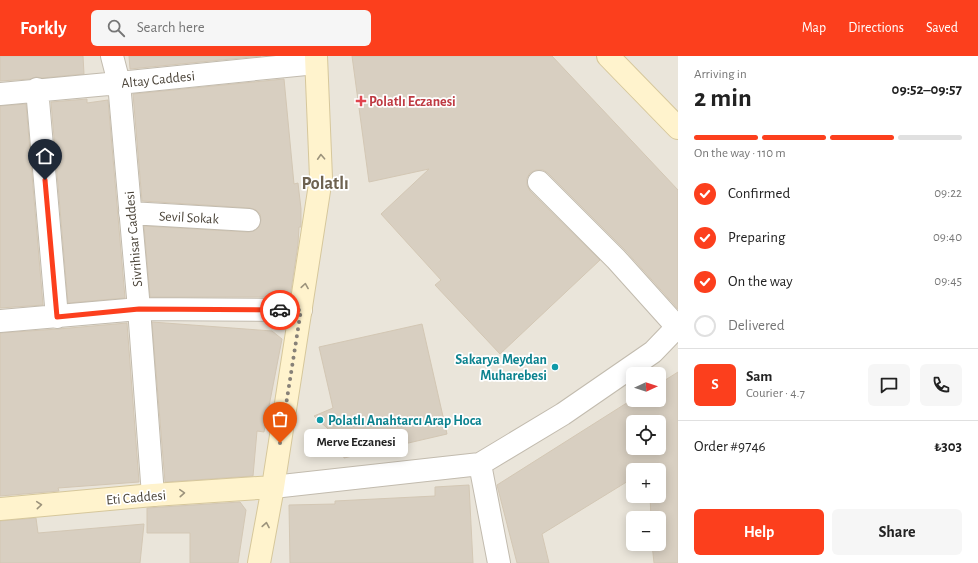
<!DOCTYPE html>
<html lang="en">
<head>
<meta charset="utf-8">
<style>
  body { margin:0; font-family:"Alegreya Sans",sans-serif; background:#f6f6f6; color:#222; height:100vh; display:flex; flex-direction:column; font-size:15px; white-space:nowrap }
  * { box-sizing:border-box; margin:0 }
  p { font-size:13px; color:#767676 }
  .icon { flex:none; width:22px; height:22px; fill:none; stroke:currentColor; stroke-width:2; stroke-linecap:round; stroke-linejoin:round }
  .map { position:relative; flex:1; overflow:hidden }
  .drawer { display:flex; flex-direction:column; background:#fff; width:300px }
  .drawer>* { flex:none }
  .needle { width:26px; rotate:87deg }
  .fabs { position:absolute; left:626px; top:311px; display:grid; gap:8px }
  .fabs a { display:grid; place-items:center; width:40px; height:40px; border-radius:6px; background:#fff; box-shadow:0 2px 10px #0003; font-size:20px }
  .pin { position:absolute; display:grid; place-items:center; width:34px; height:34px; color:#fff; margin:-41px -17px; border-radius:50% 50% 50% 0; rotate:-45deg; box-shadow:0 0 4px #0007 }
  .pin .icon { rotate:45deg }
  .courier { position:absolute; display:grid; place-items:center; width:40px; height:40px; margin:-20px; border:3px solid #fc3f1d; border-radius:50%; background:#fff; color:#222; box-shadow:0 1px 5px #0007 }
  .bubble { position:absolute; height:28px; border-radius:6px; background:#fff; box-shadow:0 2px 10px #0003; font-size:13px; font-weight:700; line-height:28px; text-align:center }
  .head em { font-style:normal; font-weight:700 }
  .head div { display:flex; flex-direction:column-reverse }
  .head { display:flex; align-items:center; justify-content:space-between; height:68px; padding:0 16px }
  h1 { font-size:26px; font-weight:700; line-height:30px }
  .bar { display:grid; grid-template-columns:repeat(4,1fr); gap:6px 4px; align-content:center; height:48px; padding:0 16px }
  .bar i { height:5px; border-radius:3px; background:#e0e0e0 }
  .bar .on { background:#fc3f1d }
  .bar p { grid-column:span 4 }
  .line { display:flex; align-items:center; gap:10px; padding:0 16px; border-top:1px solid #e0e0e0 }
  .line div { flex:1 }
  .round { display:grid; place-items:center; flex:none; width:42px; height:42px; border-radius:6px; background:#f6f6f6 }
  ol { padding:0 16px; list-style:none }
  li { display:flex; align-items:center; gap:12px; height:44px }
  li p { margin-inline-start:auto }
  li .icon { padding:4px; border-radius:50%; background:#fc3f1d; color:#fff; stroke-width:4 }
  li:last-child { color:#767676 }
  li i { width:22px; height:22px; border:2px solid #e0e0e0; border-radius:50% }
  .primary-button { display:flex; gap:8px; margin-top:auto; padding:8px 16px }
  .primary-button a { flex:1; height:46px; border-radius:6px; background:#fc3f1d; color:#fff; font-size:16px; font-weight:700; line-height:46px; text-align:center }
  .primary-button a+a { background:#f6f6f6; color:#222 }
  header { display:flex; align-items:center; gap:24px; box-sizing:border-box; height:56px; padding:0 20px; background:#fc3f1d; color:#fff }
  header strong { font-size:19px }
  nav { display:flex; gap:22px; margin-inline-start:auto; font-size:14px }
  .search { width:280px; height:36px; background:#f6f6f6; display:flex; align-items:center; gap:10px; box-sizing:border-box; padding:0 14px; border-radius:6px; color:#767676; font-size:15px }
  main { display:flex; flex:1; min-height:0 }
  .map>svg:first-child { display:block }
</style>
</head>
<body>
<header>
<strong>Forkly</strong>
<div class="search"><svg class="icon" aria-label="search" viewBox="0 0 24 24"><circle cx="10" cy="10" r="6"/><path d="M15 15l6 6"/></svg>Search here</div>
<nav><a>Map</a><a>Directions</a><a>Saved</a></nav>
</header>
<main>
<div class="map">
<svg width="678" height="507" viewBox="0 0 678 507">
  <rect width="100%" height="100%" fill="#f6f3ec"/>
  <path fill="#eae5da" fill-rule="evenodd" d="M0,0H678V507H0ZM633,318H659V344H633ZM633,366H659V392H633ZM633,414H659V440H633ZM633,462H659V488H633Z"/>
  <path fill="#d8cfc1" stroke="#d3c7b4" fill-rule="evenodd" d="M0,0H83L84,18L42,22L36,21L30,23L0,25Z
    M129,0H261L130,13Z
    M352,0H552L678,134V253L625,194L548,117L543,114H536L530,117L527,122V129L530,135L600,204L500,298L435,229L441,224L381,158L429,113L369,126Z
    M284,23L294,128L298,127L301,153V171H299L298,188L290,241H150L144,170L248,176L254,175L259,171L261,164L260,158L256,154L250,152L142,145L133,38Z
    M87,43V47L108,44L125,242L68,247L51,46Z
    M26,48L43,249L0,252V50Z
    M152,266L272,275L282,283L264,376L257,375L253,420L165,426Z
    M127,267L139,426L58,432L59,435L0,440V277L58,273Z
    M422,268L447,378L344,402L340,384L314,360L333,352L319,291Z
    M678,316V507H654L652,488H659V462H651L650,440H659V414H648V413L646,414H633V422L542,478L549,507H517L497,429L633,343L659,344V328ZM633,366H659V392H633Z
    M469,429L473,507H290L289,449L335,448V445L435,440V431Z
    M240,446L246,454L238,507H190V477H147V452Z
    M36,462L38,477L144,468L140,507H0V465Z"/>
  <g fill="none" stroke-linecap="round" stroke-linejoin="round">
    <defs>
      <path id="street" d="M112,0L119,27L139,253L153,439
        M37,33L57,261
        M0,38L119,27L316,7
        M539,126L616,203L678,272
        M130,157L249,164
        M0,265L139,253L301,254
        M480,408L499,507
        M273,431L480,408L563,358L653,296L678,270"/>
      <path id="secondary" d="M608,0L678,72
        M0,453L153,439L273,431
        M259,507L273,431L321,122L316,0"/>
    </defs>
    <use href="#street" stroke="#c2bbae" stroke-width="24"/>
    <use href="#secondary" stroke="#d6c79b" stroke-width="24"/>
    <use href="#street" stroke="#fff" stroke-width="22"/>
    <use href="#secondary" stroke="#fff3cd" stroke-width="22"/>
  </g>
  <defs><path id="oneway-chevron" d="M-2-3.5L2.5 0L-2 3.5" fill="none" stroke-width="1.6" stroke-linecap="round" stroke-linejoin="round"/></defs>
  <g stroke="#9c937c">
    <use href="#oneway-chevron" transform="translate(321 101) rotate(-93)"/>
    <use href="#oneway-chevron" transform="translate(305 230) rotate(-81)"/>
    <use href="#oneway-chevron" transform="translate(182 437) rotate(-4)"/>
    <use href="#oneway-chevron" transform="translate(39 449) rotate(-5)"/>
    <use href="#oneway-chevron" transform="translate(266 469) rotate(-80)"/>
  </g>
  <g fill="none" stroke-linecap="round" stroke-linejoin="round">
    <path stroke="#878178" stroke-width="4" stroke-dasharray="0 7.2" d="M280,387L301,254H280"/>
    <path stroke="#fc3f1d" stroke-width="5" d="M45,124L57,261L139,253L280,254"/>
  </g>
  <path fill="#e0444e" stroke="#fff" stroke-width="1.5" d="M359 39h4v4h4v4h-4v4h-4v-4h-4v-4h4z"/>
  <g fill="#0f9aa8" stroke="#fff" stroke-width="1.5">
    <circle cx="555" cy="311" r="4"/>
    <circle cx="320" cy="364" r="4"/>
  </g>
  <g text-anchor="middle" stroke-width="3.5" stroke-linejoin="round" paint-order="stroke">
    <g font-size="14" fill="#4b4439" stroke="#fff">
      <text transform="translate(158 23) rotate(-6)" y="5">Altay Caddesi</text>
      <text transform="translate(189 161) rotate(3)" y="5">Sevil Sokak</text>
      <text transform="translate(133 183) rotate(-95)" y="5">Sivrihisar Caddesi</text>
      <text transform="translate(136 441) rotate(-5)" y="5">Eti Caddesi</text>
    </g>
    <g font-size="14" font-weight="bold" fill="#be3a42" stroke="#fff" text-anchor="start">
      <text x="369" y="50">Polatlı Eczanesi</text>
    </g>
    <g font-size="14" font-weight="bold" fill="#0d838f" stroke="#fff" text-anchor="end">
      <text x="547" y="308">Sakarya Meydan<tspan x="547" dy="16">Muharebesi</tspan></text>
      <text x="328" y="369" text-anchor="start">Polatlı Anahtarcı Arap Hoca</text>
    </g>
    <g font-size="18" font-weight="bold" fill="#6e6250" stroke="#fff">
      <text x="325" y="133">Polatlı</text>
    </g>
  </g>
</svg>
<div class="fabs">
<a><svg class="needle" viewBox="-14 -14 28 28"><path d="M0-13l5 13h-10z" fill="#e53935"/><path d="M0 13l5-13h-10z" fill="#767676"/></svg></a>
<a><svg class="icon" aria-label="locate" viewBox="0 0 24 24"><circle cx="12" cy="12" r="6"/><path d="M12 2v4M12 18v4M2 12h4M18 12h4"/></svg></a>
<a>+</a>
<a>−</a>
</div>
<div class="pin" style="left:280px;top:387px;background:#ea580c"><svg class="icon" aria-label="bag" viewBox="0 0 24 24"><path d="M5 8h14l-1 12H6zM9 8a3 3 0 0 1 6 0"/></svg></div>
<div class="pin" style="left:45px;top:124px;background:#1f2937"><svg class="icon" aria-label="home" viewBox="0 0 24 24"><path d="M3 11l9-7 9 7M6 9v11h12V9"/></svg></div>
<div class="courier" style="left:280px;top:254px"><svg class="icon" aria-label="car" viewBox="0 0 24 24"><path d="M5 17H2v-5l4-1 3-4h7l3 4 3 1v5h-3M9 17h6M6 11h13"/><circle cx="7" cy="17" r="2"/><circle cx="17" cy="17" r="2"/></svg></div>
<div class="bubble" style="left:304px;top:373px;width:104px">Merve Eczanesi</div>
</div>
<section class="drawer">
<div class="head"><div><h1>2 min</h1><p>Arriving in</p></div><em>09:52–09:57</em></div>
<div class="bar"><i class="on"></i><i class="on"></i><i class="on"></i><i></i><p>On the way · 110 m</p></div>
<ol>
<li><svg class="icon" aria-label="check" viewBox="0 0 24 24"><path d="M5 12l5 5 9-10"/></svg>Confirmed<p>09:22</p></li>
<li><svg class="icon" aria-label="check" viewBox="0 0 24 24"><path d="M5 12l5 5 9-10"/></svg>Preparing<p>09:40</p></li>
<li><svg class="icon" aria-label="check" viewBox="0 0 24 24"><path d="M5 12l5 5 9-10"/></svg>On the way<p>09:45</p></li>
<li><i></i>Delivered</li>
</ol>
<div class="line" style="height:72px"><b class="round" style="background:#fc3f1d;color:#fff">S</b><div><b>Sam</b><p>Courier · 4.7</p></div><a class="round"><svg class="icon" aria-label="chat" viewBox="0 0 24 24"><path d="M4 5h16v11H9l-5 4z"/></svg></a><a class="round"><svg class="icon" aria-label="phone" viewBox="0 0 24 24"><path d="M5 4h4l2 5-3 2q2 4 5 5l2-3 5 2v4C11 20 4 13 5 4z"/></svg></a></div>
<div class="line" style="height:52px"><div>Order #9746</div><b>₺303</b></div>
<div class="primary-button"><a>Help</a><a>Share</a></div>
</section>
</main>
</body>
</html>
